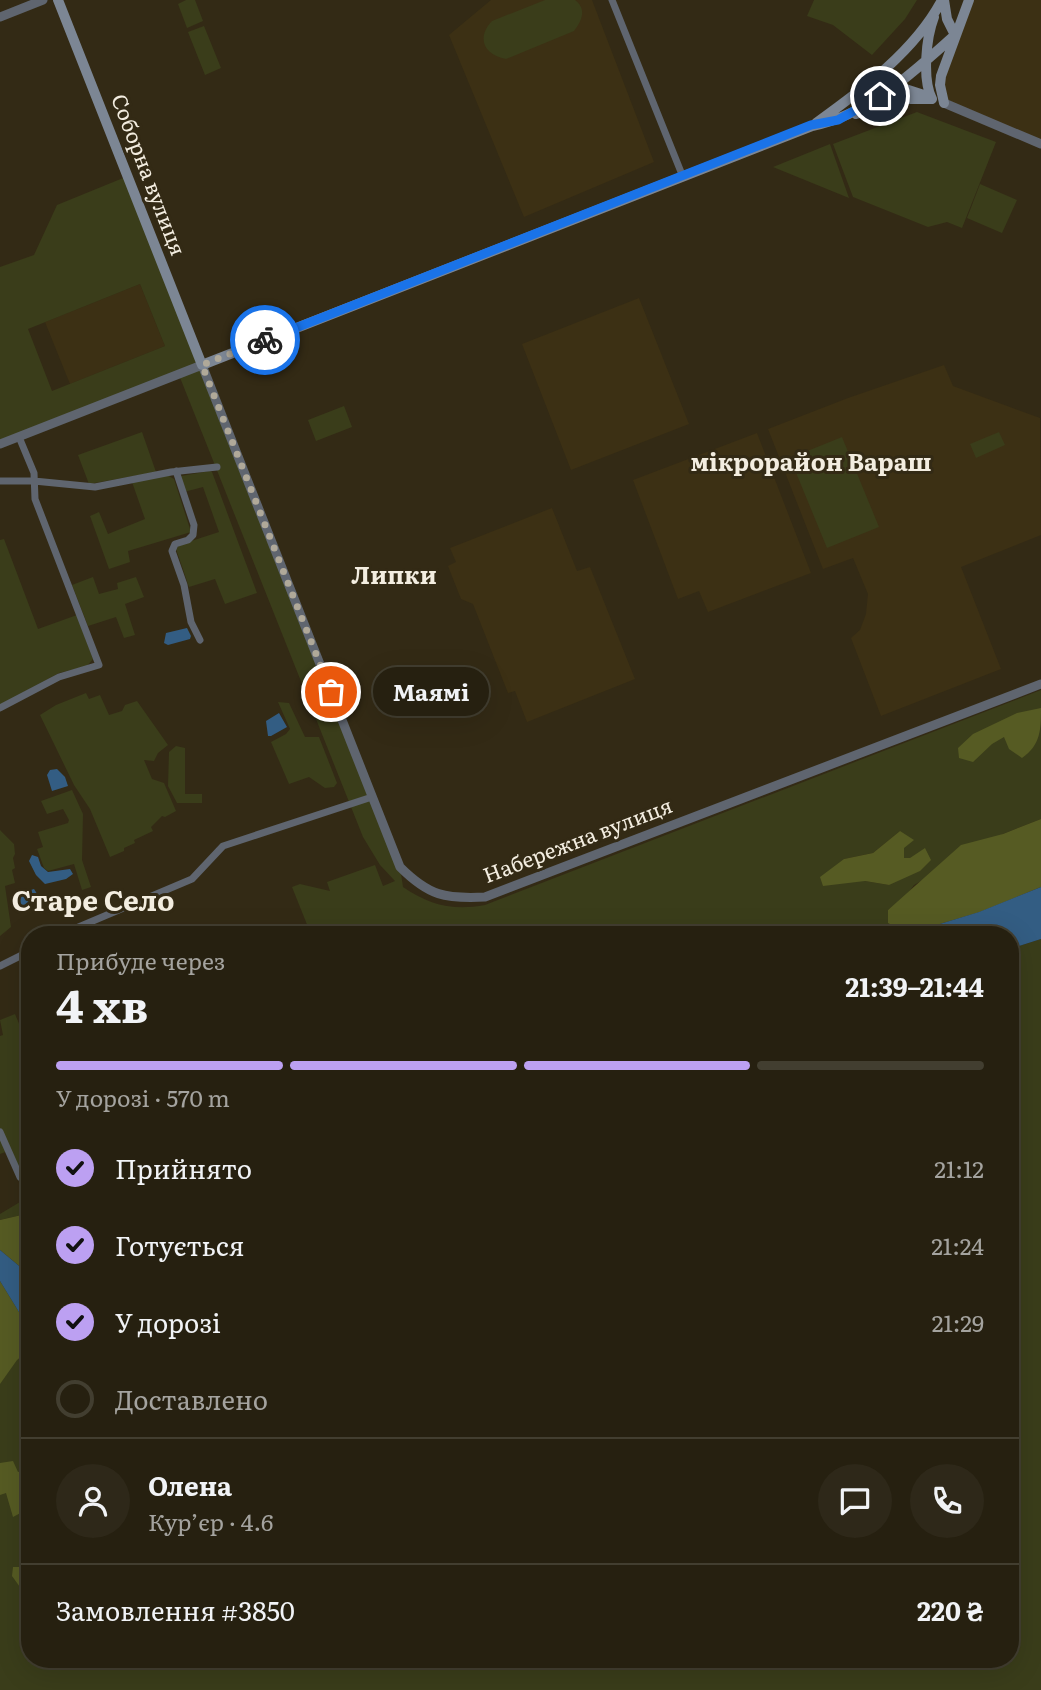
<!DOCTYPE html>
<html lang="uk">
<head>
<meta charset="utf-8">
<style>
  body { margin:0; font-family:Literata,serif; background:#2e2819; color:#f1f3f6; height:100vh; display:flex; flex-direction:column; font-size:26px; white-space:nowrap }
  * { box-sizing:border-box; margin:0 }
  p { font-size:23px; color:#a4a39f }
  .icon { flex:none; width:38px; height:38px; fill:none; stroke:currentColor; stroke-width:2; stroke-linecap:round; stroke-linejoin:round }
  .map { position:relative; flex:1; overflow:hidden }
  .side { position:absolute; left:21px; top:926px; width:998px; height:742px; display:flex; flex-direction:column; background:#262010; border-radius:28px; box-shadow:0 7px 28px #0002,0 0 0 2px #423e30 }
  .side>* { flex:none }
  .pin { position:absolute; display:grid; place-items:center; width:60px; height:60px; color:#fff; margin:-30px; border:4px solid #fff; border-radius:50%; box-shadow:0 2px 7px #0007 }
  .courier { position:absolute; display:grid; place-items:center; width:70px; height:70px; margin:-35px; border:5px solid #1a73e8; border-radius:50%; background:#fff; color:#222; box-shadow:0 2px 9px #0007 }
  .bubble { position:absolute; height:49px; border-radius:24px; background:#262010; box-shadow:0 7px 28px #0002,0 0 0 2px #423e30; font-size:23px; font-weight:700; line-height:49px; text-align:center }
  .overview em { font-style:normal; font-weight:700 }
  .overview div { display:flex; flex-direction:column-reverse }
  .overview { display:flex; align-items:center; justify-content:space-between; height:119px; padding:0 35px }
  h1 { font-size:46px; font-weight:700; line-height:52px }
  .bar { display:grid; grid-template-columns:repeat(4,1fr); gap:10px 7px; align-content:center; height:84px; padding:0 35px }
  .bar i { height:9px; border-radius:5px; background:#423e30 }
  .bar .current { background:#bca0f2 }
  .bar p { grid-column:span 4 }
  .line { display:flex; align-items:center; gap:18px; padding:0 35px; border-top:2px solid #423e30 }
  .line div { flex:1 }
  .round { display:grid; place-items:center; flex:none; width:74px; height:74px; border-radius:37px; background:#2e2819 }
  ol { padding:0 35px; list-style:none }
  li { display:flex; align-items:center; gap:21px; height:77px }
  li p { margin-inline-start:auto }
  li .icon { padding:7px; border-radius:50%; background:#bca0f2; color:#111; stroke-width:4 }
  li:last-child { color:#a4a39f }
  li i { width:38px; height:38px; border:4px solid #423e30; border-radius:50% }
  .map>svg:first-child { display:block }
</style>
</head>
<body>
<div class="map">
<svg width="1041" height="1690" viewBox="0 0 1041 1690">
  <rect width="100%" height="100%" fill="#332a15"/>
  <path fill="#3c3014" d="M491,0H592L654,162L524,217L449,35Z
    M969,0H1041V144L944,103L940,85Z
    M140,284L165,346L70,384L45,322Z
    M639,298L689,424L571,470L522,344Z
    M944,365L953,386L1040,418L1041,535L961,567L1001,669L881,716L851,638L860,630L866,614L868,594L853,558L823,569L768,429L848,398Z
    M757,433L811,573L708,612L699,591L678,599L633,480Z
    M552,508L577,571L590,567L635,679L527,722L515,691L508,693L473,604L461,599L448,566L456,562L450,548Z"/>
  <path fill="#3a3d1a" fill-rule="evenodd" d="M186,0H195L203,21L187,28L178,4Z
    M545,0H575C587,9 582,21 574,31L506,59C484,55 476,38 492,21Z
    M814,0H917L905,19L872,55L833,25L807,16Z
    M204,26L221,68L205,75L188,32Z
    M917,112L996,142L962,228L947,222L928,227L853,197L833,144Z
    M830,144L849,198L773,167Z
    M128,176L400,867L403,887C429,905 453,911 485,905L1041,690V819L1003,834L914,885L907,895L888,910L898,928L920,930L907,934H291L308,927L292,887L300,884L330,891L327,882L375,865L383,886L395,881L380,865L363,837L179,375L0,444V267L34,255L57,205ZM140,284L165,346L52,391L28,329ZM900,831L904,848V858H910L889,885L865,881L844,859L873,853Z
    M980,184L1017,200L1002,233L967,218Z
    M344,406L352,427L316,441L308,420Z
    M142,432L156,472L89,484L78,455Z
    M999,432L1005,445L976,458L970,444Z
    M842,437L879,527L827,548L790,458Z
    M210,471L212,472L257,593L225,604L215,579L189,587L176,549L179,545L219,532L203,487L184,492L181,476Z
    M167,475L174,479L191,532L128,551L130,562L109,569L90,516L99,512L108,534L145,519L132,482Z
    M4,539L38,629L77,615L93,659L87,666L59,673L0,705V540Z
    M93,577L99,594L118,589L117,583L136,577L144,597L125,604L135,635L124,638L116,617L88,626L72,585Z
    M86,693L89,699L100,695L109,715L122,711L125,705L137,701L168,745L158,753L154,761L144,760L152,779L164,783L176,811L165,817L162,816L151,827L153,831L134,840L135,843L124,848V851L110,857L90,809L74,785L40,715L56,705Z
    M278,702L289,703L305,737H319L337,783L334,787L325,788L309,777L289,784L271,742L286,734L290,729Z
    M176,746L185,748V794H202V803H177L168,786L169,752Z
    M72,790L83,814L82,860L91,887L82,890L74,864L48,871L44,868L37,849L43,847L38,832L68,823L69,820L63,809L47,814L41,801Z
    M0,830L14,844L15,854L13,858L15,868L12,870L15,883L5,886L11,927L0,936Z
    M1041,939V1690H0V1281L22,1317L30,1320V1659H1010V949Z
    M15,1014L30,1050V1191L11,1150L0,1154V1036L3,1035L0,1020Z
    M30,1196V1213L0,1220V1214Z"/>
  <path fill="#565b23" d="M1041,708C1041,729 1041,745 1022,758L1009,749L1004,737L992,744L973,762L959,758L958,748L973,734L1017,713Z
    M1041,819V887L980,912L920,930L898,928L888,923V910L961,845L1003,834Z
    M900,831L914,840L904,848V858H910L925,848L931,860L920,871L889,885L865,881L823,886L820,877L844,859L873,853Z
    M30,1213V1275L0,1250V1220Z
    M0,1281L22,1317L30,1320V1359L24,1354L17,1360L0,1384Z
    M30,1458V1508L13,1517L6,1493L0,1495V1463L13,1461L18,1472L21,1471L25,1459Z
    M13,1567H25L30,1589V1601L12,1576Z"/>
  <path fill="#335d83" d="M187,628L191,636L190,639L168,645L164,643L166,633Z
    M279,713L287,727L271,736H268L266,721Z
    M57,769L65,777L68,786L52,791L47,775L50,770Z
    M32,855L38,857L41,866L48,872L70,869L73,874L66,879L45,884L36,875L29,861Z
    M1041,887V939L1010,949V934H907L979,912Z
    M34,889L39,897L37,902L13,908L10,898L12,896Z
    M0,1250L30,1275V1320L22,1317L0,1281Z"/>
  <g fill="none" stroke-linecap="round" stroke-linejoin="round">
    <path stroke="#5f656f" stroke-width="7" d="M612,0L683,177
      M176,471L194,525L193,535L188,540L175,544L172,551L184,585L191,622L200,640
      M0,481H34L95,487L171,472L217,467
      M0,708L59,677L99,665L35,499L34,473L19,437
      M88,924L93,934
      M62,934L192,879L223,846L372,797
      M0,966L30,951
      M0,1132L20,1177"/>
    <path stroke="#5f656f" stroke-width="9" d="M0,17L43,0
      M944,103L1041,144
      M0,444L202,365L400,867C429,896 445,899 485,897L1041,684"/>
    <path stroke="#7c8694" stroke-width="10" d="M58,0L202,365L812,126C870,114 912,73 955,35
      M944,0L947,19L955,35
      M868,86H896L927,96
      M932,99C922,79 926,38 934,17
      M944,103L940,85L941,76L969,0
      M856,114L905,99H932
      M816,123C862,90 915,51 942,0"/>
  </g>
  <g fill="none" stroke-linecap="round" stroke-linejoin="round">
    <path stroke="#b0a999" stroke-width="7" stroke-dasharray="0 12.6" d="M265,340L202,365L331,692"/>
    <path stroke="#1a73e8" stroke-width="9" d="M265,340L811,125L838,120L880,96"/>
  </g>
  <g text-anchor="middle" stroke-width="6" stroke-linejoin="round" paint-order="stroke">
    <g font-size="21" fill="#f3ede0" stroke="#332a15">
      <text transform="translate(148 175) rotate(69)" y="7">Соборна вулиця</text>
      <text transform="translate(578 841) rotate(-21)" y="7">Набережна вулиця</text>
    </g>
    <g font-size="24" font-weight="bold" fill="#f3ede0" stroke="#332a15">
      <text x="811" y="471">мікрорайон Вараш</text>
      <text x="394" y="584">Липки</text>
    </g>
    <g font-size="28" font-weight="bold" fill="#f3ede0" stroke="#332a15">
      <text x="93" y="911">Старе Село</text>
    </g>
  </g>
</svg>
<div class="pin" style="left:331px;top:692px;background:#ea580c"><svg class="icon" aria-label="bag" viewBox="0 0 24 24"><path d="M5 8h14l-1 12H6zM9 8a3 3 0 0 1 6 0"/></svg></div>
<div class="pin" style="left:880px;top:96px;background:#1f2937"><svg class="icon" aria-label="home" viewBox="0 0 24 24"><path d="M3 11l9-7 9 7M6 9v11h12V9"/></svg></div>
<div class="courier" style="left:265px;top:340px"><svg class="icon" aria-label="bike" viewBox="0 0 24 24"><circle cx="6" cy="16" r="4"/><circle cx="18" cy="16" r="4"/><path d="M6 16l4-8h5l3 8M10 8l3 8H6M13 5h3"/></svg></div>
<div class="bubble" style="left:373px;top:667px;width:116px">Маямі</div>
<section class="side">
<div class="overview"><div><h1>4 хв</h1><p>Прибуде через</p></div><em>21:39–21:44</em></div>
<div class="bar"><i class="current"></i><i class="current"></i><i class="current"></i><i></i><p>У дорозі · 570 m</p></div>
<ol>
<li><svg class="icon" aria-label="check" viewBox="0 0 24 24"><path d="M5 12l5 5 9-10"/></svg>Прийнято<p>21:12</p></li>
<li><svg class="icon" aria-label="check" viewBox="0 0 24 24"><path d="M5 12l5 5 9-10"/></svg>Готується<p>21:24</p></li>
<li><svg class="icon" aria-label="check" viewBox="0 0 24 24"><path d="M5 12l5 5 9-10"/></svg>У дорозі<p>21:29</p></li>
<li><i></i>Доставлено</li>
</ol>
<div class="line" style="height:126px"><a class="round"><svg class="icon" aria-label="person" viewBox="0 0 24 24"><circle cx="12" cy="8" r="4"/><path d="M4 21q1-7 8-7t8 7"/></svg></a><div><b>Олена</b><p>Кур’єр · 4.6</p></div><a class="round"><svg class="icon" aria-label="chat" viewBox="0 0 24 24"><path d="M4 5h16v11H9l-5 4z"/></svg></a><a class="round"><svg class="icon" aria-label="phone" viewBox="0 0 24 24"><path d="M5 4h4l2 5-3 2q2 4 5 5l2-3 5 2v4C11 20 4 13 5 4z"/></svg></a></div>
<div class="line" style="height:91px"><div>Замовлення #3850</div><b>220 ₴</b></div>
</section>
</div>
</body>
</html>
